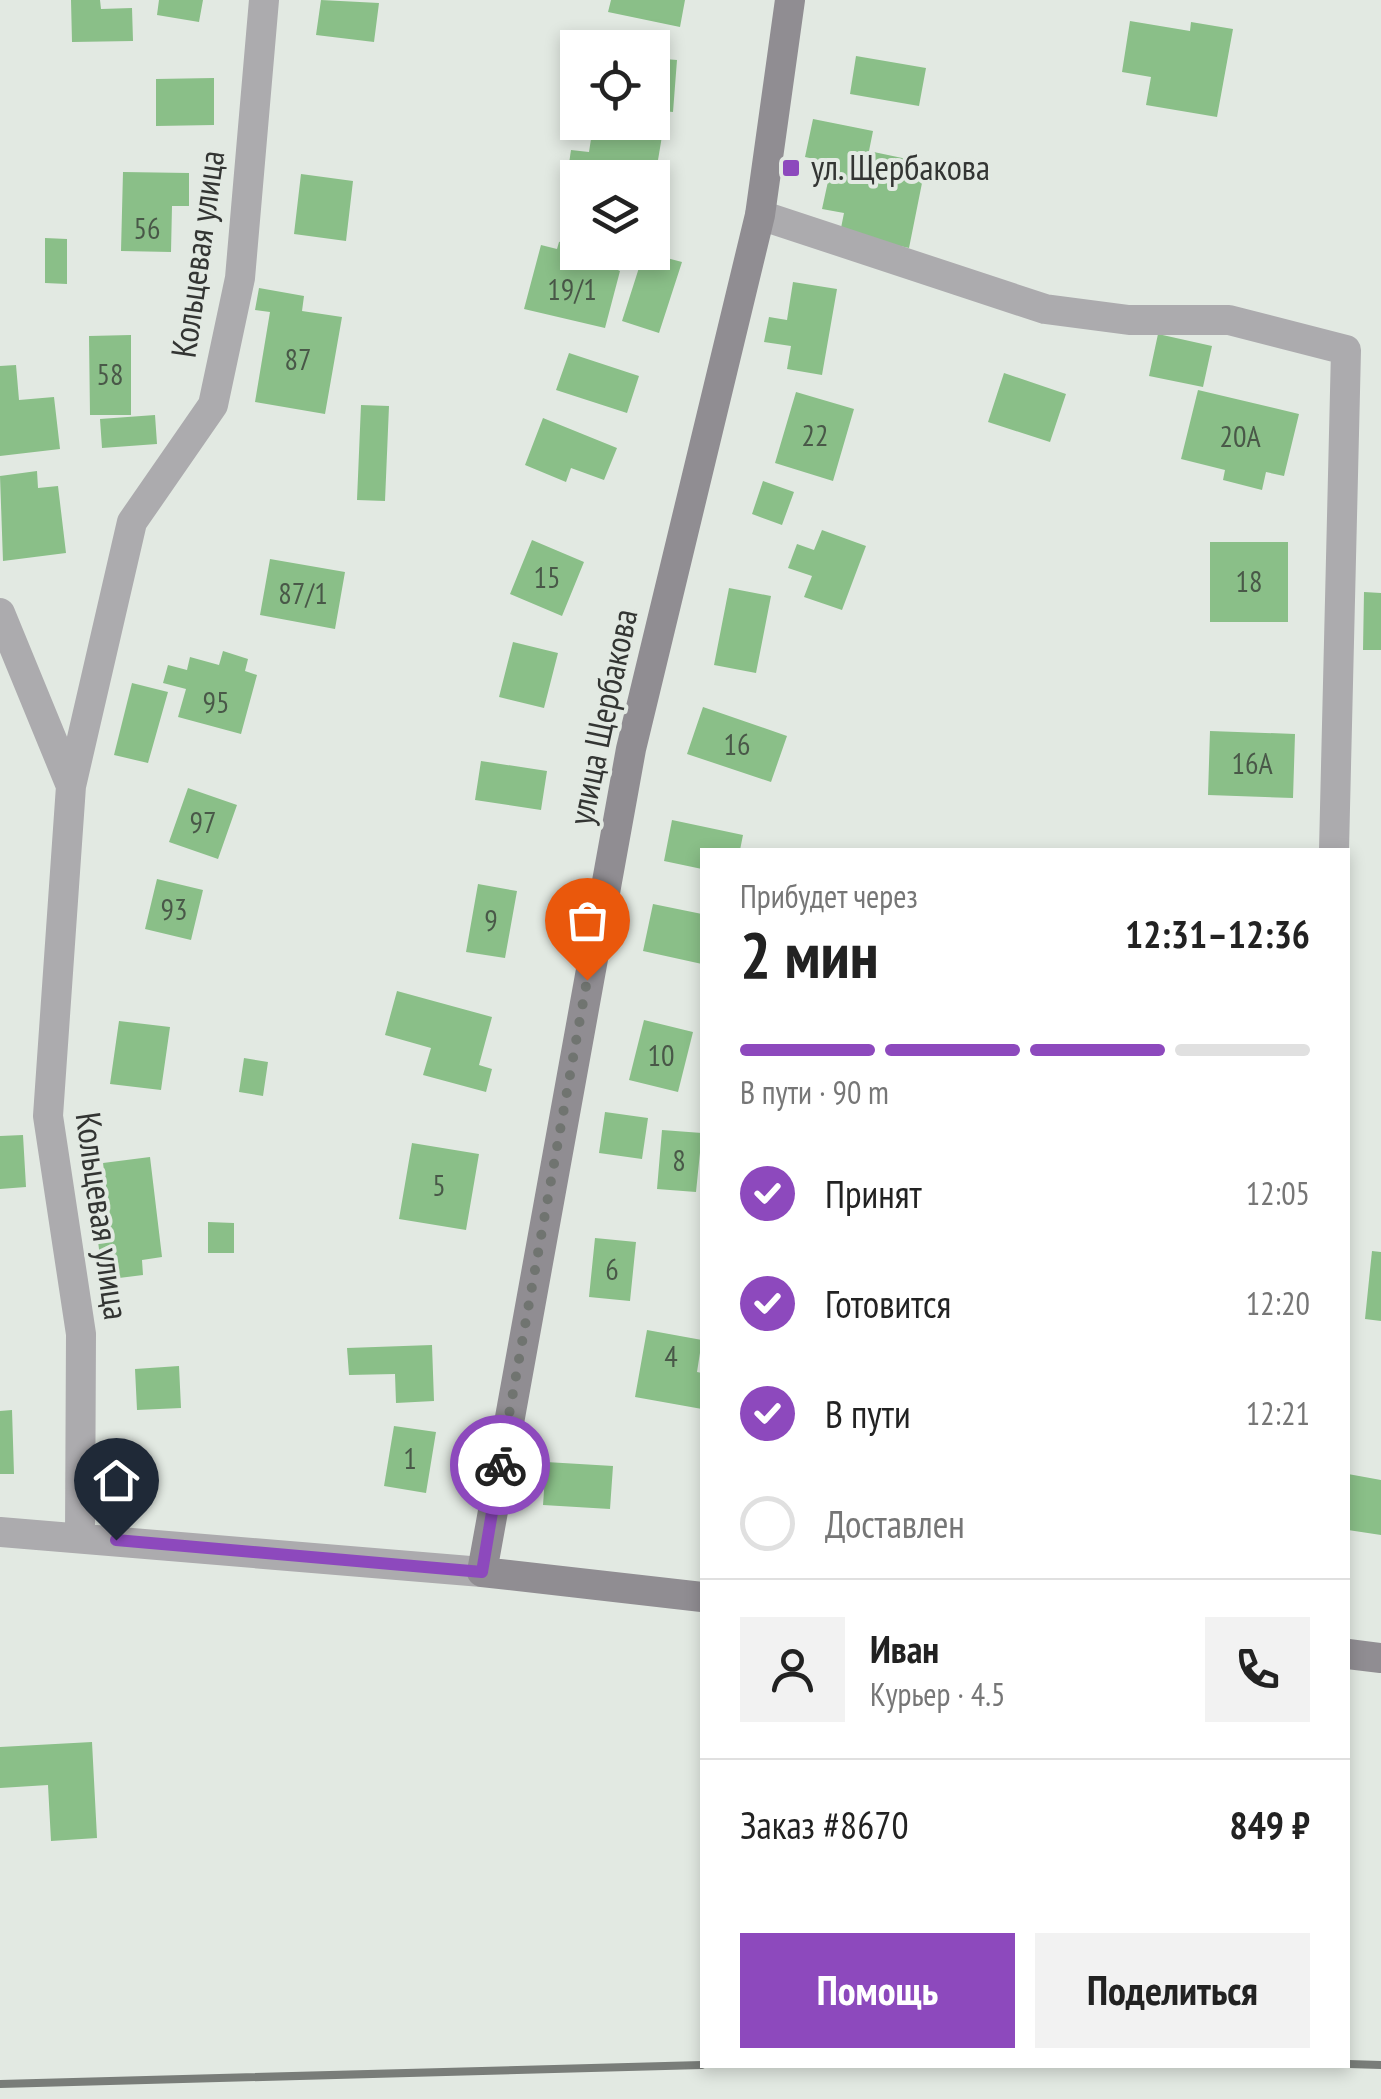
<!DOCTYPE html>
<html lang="ru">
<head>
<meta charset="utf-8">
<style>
  body { margin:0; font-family:"PT Sans Narrow",sans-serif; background:#f2f2f2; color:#222; height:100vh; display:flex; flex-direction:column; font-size:38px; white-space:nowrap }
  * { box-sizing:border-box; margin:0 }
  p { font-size:32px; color:#767676 }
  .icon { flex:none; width:55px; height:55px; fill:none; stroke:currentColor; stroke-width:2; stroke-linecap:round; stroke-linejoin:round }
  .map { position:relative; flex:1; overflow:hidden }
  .side { position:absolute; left:700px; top:848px; width:650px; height:1220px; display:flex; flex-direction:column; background:#fff; border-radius:0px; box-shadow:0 5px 15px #0003 }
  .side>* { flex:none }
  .fabs { position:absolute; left:560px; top:30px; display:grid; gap:20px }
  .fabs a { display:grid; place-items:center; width:110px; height:110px; border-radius:0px; background:#fff; box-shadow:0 5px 15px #0003; font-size:50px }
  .pin { position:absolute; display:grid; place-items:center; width:85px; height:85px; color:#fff; margin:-102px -42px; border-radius:50% 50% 50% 0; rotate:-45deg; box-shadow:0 0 10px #0007 }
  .pin .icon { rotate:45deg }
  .courier { position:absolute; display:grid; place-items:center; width:100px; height:100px; margin:-50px; border:8px solid #8d49bd; border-radius:50%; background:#fff; color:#222; box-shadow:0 2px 12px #0007 }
  .overview em { font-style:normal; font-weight:700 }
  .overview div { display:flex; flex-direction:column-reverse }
  .overview { display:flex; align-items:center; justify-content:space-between; height:170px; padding:0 40px }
  h1 { font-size:65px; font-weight:700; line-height:75px }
  .bar { display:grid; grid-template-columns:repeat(4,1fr); gap:15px 10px; align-content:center; height:120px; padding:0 40px }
  .bar i { height:12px; border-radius:8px; background:#e0e0e0 }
  .bar .active { background:#8d49bd }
  .bar p { grid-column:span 4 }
  .line { display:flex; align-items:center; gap:25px; padding:0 40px; border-top:2px solid #e0e0e0 }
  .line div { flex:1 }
  .round { display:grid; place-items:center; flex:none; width:105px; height:105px; border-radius:0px; background:#f2f2f2 }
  ol { padding:0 40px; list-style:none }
  li { display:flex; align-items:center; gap:30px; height:110px }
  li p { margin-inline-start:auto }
  li .icon { padding:10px; border-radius:50%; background:#8d49bd; color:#fff; stroke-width:4 }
  li:last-child { color:#767676 }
  li i { width:55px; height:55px; border:5px solid #e0e0e0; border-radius:50% }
  .primary-button { display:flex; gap:20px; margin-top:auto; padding:20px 40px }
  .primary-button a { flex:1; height:115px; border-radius:0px; background:#8d49bd; color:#fff; font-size:40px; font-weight:700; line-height:115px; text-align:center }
  .primary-button a+a { background:#f2f2f2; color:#222 }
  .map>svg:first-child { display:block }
</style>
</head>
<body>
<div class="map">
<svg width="1381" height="2099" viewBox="0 0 1381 2099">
  <rect width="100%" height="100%" fill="#e2e9e2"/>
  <path fill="#8abf88" d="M71,0H100L101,9L132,8L133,41L72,42Z
    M159,0H203L199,22L157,15Z
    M321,0L379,3L374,42L316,35Z
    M611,0H685L680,27L608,12Z
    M1130,21L1190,31L1191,22L1233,29L1217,117L1146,105L1151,77L1122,72Z
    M856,56L926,68L919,106L850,94Z
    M652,58L677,60L673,112L652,110Z
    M214,78V125L156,126V79Z
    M813,119L873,131L869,151L926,163L909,248L840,233L844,213L822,209L832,163L805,157Z
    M593,126L662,136L655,178L567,177L571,150L589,152Z
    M123,172L189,173V206H172L171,252L121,251Z
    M301,174L353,181L346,241L294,234Z
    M45,238L67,239V284L45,283Z
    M568,239L578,252H595L597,260L620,271L605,328L524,309L541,245L557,249L559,242Z
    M644,252L682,262L659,333L622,321Z
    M793,282L837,289L822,375L787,369L791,346L764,342L769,317L787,320Z
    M259,288L304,296L302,311L342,317L325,414L255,402L270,312L255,310Z
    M1158,334L1212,346L1203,387L1149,376Z
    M131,335V415H90L89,336Z
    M569,353L639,376L627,413L556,390Z
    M16,365L19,400L54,397L60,449L0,456V366Z
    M1004,373L1066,394L1050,442L988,422Z
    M1198,390L1299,414L1284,476L1266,472L1262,490L1223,480L1225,470L1181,459Z
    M796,392L854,409L833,481L775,463Z
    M361,405L389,406L385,501L357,500Z
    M155,415L157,444L102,448L100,419Z
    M543,418L617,448L604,480L571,468L566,482L525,465Z
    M37,471L38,488L58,486L66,553L3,561L0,476Z
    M763,481L794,492L782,525L752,514Z
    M822,530L866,546L842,610L804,597L812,576L788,568L797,544L814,550Z
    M532,540L584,562L562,616L510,594Z
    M1210,542H1288V622H1210Z
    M270,559L345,572L335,629L260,615Z
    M729,588L771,596L756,673L714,665Z
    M1364,592L1381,593V650H1363Z
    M513,642L558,653L544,708L499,697Z
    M223,651L248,659L245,671L257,675L241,734L178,717L186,689L163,683L168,665L187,670L190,657L219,665Z
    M132,683L168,692L148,763L114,755Z
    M703,707L787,736L771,782L687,754Z
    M1210,731L1295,734L1293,798L1208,795Z
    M481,761L547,771L541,810L475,800Z
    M188,788L237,805L218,859L169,842Z
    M672,820L743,835L740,850H702V869L664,861Z
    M157,879L203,890L191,940L145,929Z
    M478,884L517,891L505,958L466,952Z
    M653,904L702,914V964L643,951Z
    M397,991L492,1017L479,1065L492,1069L486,1092L423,1075L431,1048L385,1035Z
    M644,1020L693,1032L678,1092L629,1080Z
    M119,1021L170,1027L161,1090L110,1084Z
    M244,1058L268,1062L263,1096L239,1092Z
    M605,1112L648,1118L642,1159L599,1153Z
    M662,1130L702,1133L696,1192L657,1189Z
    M23,1135L26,1187L0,1189V1136Z
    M412,1143L479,1154L466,1230L399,1219Z
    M150,1157L162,1257L142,1260L143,1275L103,1280L96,1226L111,1225L103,1163Z
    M208,1222L234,1223V1253H208Z
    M595,1238L636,1242L630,1301L589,1297Z
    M1372,1251L1381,1252V1321L1365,1319Z
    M647,1330L702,1340L697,1372L702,1373V1409L635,1397Z
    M432,1345L434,1401L396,1403L395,1374L349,1375L347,1348Z
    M179,1366L181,1408L137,1410L135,1369Z
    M12,1410L14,1474H0V1411Z
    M394,1426L436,1432L426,1493L384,1486Z
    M546,1462L613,1466L610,1509L543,1505Z
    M1348,1474L1381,1480V1535L1348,1530Z
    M92,1742L97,1838L51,1841L48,1785L0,1788V1747Z"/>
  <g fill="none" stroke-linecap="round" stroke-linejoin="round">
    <path stroke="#acabae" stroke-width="30" d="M760,215L1045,309L1129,320H1229L1346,350L1334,850
      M0,613L71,786L48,1116L81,1334L80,1537
      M71,786L132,522L213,405L240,278L264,0
      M0,1532L482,1572"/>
    <path stroke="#908d92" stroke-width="30" d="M702,1597L482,1572L631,749L760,215L790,0
      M1348,1654L1381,1658"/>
    <path stroke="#797d79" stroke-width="8" d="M1348,2064L1381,2065
      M0,2084L702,2065"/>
  </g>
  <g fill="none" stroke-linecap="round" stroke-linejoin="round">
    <path stroke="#707470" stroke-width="10" stroke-dasharray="0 18" d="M500,1465L587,980"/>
    <path stroke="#8d49bd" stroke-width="12" d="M116,1540L482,1572L500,1465"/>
  </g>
  <rect fill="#8d49bd" stroke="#e2e9e2" stroke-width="4" x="781" y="158" width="20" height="20" rx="5"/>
  <g text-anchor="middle" stroke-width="8" stroke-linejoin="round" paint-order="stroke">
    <g font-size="30" fill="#495848">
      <text x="147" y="239">56</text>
      <text x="572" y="300">19/1</text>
      <text x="298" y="370">87</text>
      <text x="110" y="385">58</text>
      <text x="815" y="446">22</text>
      <text x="1240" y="447">20А</text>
      <text x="547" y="588">15</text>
      <text x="1249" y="592">18</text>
      <text x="303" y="604">87/1</text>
      <text x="216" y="713">95</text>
      <text x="737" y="755">16</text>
      <text x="1252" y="774">16А</text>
      <text x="203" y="833">97</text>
      <text x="174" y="920">93</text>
      <text x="491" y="931">9</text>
      <text x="661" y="1066">10</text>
      <text x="679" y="1171">8</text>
      <text x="439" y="1196">5</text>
      <text x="612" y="1280">6</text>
      <text x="671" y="1367">4</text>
      <text x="410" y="1469">1</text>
    </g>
    <g font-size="35" fill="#333533" stroke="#e2e9e2" text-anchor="start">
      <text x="811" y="180">ул. Щербакова</text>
    </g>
    <g font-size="35" fill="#333533" stroke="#e2e9e2">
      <text transform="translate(198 254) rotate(-82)" y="12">Кольцевая улица</text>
      <text transform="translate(603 717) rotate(-78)" y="12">улица Щербакова</text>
      <text transform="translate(102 1216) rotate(82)" y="12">Кольцевая улица</text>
    </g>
  </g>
</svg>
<div class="fabs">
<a><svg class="icon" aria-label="locate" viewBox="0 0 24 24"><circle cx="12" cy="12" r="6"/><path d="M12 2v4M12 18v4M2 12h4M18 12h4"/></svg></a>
<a><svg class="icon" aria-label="layers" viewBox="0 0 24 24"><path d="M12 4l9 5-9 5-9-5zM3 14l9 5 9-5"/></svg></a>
</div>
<div class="pin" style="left:587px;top:980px;background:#ea580c"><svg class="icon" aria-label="bag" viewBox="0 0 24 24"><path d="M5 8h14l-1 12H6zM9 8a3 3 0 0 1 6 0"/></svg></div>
<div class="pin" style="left:116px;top:1540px;background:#1f2937"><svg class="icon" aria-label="home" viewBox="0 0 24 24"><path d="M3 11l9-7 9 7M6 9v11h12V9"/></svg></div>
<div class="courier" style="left:500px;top:1465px"><svg class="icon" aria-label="bike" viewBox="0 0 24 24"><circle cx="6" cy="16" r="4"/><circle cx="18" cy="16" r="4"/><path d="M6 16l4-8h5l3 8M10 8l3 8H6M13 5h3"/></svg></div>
<section class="side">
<div class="overview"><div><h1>2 мин</h1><p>Прибудет через</p></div><em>12:31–12:36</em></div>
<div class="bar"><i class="active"></i><i class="active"></i><i class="active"></i><i></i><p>В пути · 90 m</p></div>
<ol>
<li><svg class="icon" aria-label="check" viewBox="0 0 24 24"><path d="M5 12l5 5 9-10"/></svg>Принят<p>12:05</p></li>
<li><svg class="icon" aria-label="check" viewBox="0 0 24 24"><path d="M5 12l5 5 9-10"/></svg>Готовится<p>12:20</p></li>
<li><svg class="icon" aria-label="check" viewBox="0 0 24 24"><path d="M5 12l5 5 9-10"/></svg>В пути<p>12:21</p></li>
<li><i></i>Доставлен</li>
</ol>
<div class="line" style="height:180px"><a class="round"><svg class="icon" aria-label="person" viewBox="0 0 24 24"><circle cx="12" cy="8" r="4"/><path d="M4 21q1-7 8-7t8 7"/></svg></a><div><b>Иван</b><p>Курьер · 4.5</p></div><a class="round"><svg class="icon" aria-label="phone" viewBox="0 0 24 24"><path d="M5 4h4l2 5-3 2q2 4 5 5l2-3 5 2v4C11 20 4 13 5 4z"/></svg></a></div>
<div class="line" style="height:130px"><div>Заказ #8670</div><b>849 ₽</b></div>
<div class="primary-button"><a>Помощь</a><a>Поделиться</a></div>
</section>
</div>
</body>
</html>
